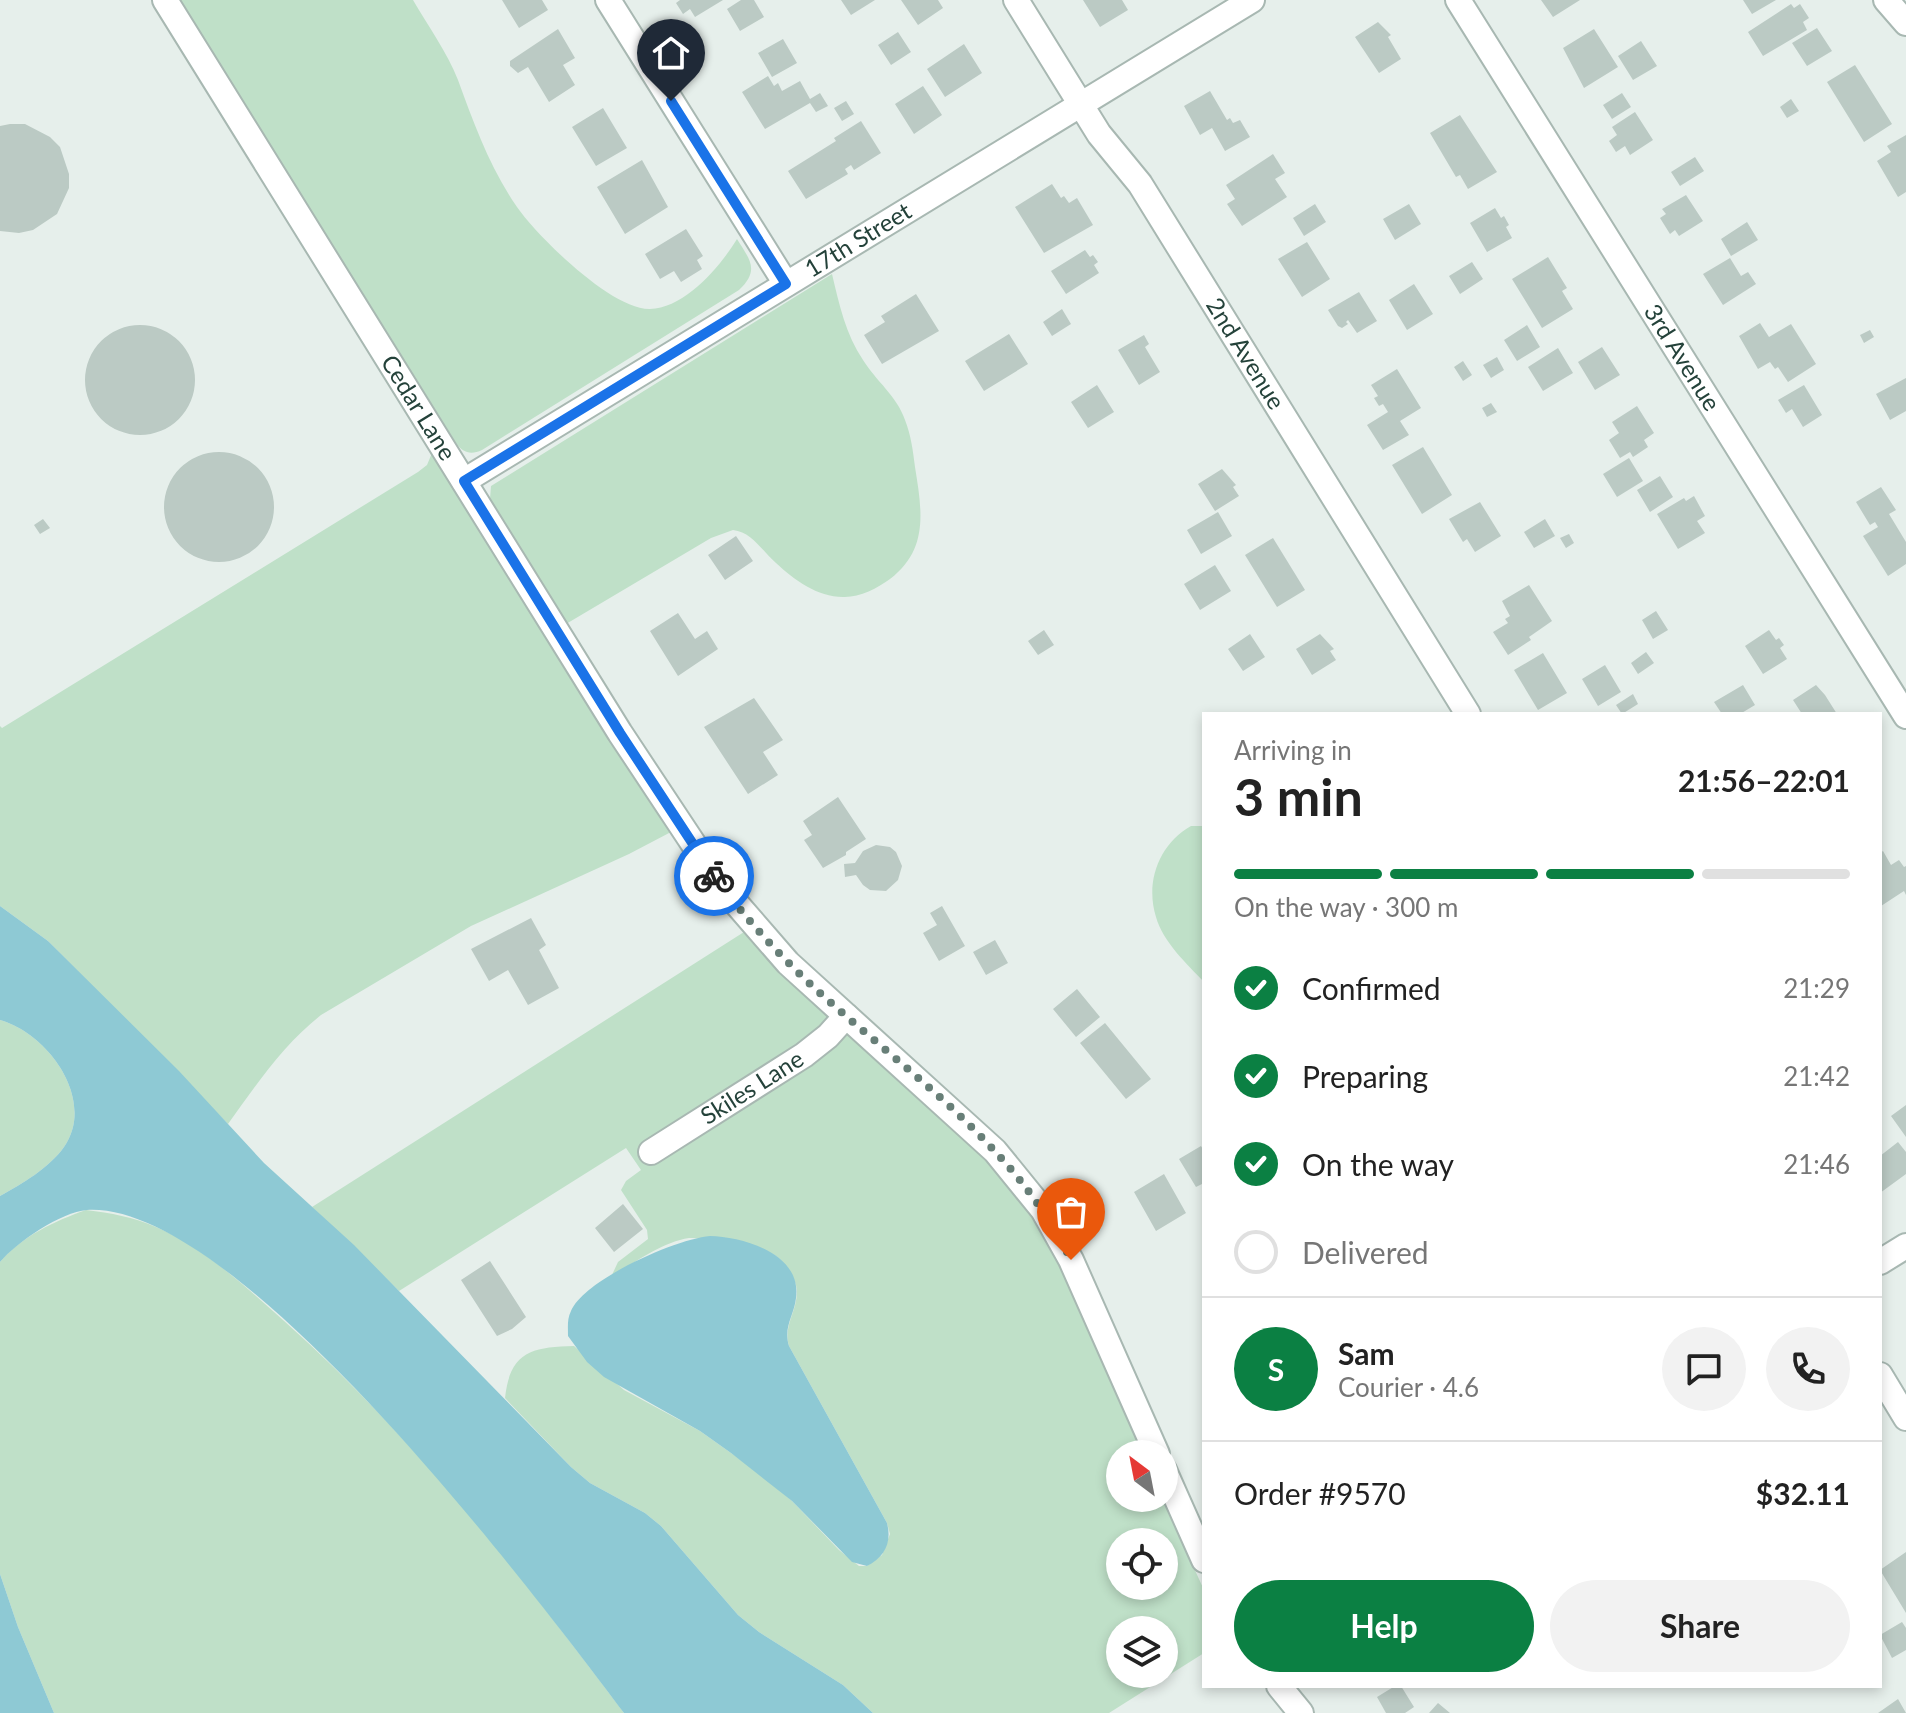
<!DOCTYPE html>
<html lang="en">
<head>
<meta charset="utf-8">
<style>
  body { margin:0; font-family:Lato,sans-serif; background:#f2f2f2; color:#222; height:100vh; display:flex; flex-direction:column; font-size:30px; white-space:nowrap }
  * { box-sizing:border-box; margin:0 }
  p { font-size:26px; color:#767676 }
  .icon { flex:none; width:44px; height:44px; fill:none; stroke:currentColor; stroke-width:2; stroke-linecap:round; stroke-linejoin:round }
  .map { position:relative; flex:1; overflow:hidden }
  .sheet { position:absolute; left:1202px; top:712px; width:680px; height:976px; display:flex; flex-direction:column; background:#fff; border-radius:0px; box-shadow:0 4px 12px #0003 }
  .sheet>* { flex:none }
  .needle { width:52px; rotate:328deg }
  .fabs { position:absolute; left:1106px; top:1440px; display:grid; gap:16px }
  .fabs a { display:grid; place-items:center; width:72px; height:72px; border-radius:50%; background:#fff; box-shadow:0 4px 12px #0003; font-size:40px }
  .pin { position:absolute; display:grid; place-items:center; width:68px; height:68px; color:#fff; margin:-82px -34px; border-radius:50% 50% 50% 0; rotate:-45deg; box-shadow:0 0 8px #0007 }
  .pin .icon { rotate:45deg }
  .courier { position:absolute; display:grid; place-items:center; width:80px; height:80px; margin:-40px; border:6px solid #1a73e8; border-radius:50%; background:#fff; color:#222; box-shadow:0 2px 10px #0007 }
  .head em { font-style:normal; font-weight:700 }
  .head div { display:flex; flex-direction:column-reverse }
  .head { display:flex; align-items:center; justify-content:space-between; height:136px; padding:0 32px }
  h1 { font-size:52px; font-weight:700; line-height:60px }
  .bar { display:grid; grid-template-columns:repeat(4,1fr); gap:12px 8px; align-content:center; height:96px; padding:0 32px }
  .bar i { height:10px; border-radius:6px; background:#e0e0e0 }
  .bar .on { background:#0b8043 }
  .bar p { grid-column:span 4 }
  .line { display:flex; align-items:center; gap:20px; padding:0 32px; border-top:2px solid #e0e0e0 }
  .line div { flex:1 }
  .round { display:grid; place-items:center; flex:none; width:84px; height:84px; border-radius:42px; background:#f2f2f2 }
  ol { padding:0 32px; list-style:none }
  li { display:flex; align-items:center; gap:24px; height:88px }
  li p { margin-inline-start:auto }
  li .icon { padding:8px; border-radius:50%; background:#0b8043; color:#fff; stroke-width:4 }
  li:last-child { color:#767676 }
  li i { width:44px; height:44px; border:4px solid #e0e0e0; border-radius:50% }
  .button { display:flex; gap:16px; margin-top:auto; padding:16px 32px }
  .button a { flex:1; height:92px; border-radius:48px; background:#0b8043; color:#fff; font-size:32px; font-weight:700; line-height:92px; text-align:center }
  .button a+a { background:#f2f2f2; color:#222 }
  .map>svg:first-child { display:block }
</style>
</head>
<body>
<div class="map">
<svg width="1906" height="1713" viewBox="0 0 1906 1713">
  <rect width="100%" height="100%" fill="#e6efeb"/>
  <path fill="#bfe0c8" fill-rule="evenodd" d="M180,0H413C428,26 447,52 458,80C474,124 490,168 517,207C538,237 612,310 650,309C685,308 720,267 737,239C750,260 760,270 739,290L482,450C471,455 463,453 456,443Z
    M832,274C839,304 846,335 863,360C876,381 897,396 905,420C911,435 913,451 915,467C922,511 929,549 890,579C878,588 860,597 845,597C819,598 794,580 776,563C762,551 752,532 733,530L711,538L566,624L490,499L491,486Z
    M432,453L671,832L629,854L471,926L321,1015C283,1045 256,1085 228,1124L48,941L0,906V726L2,728L418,472L427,465Z
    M1191,826H1204V982C1187,964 1163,942 1156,917C1145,882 1159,844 1191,826Z
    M744,932L827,1016L992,1163L1037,1221L1067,1277L1143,1454H1120V1498H1162L1204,1590V1653L1109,1713H873L843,1685L759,1632L738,1615L661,1526L645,1513L590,1483L571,1467L505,1398C510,1352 531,1347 574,1346L624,1390L700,1431L762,1475L792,1501L839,1550L859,1566H867L882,1555L890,1534L887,1523L789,1346C782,1324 801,1307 796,1285C793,1274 784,1262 775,1255C768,1250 698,1237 689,1238C662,1242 634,1263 611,1277L618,1262L648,1239L647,1230L621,1190L626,1181L641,1170L626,1148L399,1291L312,1207ZM1120,1542H1164V1586H1120ZM1120,1630H1164V1674H1120Z
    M0,1020C47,1033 97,1099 64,1147C49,1168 22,1184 0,1196Z
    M86,1210C111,1213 133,1217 156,1227C203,1247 245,1286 283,1320C413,1436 520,1574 624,1713H54L18,1627L0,1574V1262C22,1236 55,1221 86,1210Z"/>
  <path fill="#8ec9d4" d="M0,906L48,941L179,1071L264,1163L354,1245L571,1467L590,1483L645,1513L661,1526L738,1615L759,1632L843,1685L873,1713H624C536,1596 239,1201 87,1210C61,1212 17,1242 0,1262V1196C22,1184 49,1168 64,1147C97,1099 47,1033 0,1020Z
    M710,1236C743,1237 802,1253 796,1298C794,1316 783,1327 789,1346L887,1523C892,1542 885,1557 867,1566L852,1562L792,1501L731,1453L700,1431L604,1377L587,1362L568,1336C568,1327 567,1319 571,1311C585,1279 676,1239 710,1236Z
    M0,1574L18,1627L54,1713H0Z"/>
  <path fill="#bbcac4" d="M502,0H542L548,10L519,28Z
    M680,0H723L695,17L690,9L683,14L676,3Z
    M741,0H754L764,17L740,31L727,9Z
    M841,0H875L851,15Z
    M901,0H938L943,8L918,25Z
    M1083,0H1122L1128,10L1100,27Z
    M1541,0H1580L1553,17Z
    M1743,0H1776L1752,14Z
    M1791,4L1794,8L1800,4L1809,18L1803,22L1807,30L1763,56L1748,32Z
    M1378,22L1391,35L1388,37L1401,59L1379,73L1355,37Z
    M1817,28L1832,51L1807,66L1792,43Z
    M558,29L575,58L563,65L575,85L549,102L528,67L518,73L510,66V61Z
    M1594,29L1618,67L1584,88L1563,48Z
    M898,32L911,52L891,65L878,45Z
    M783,39L797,63L772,77L758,53Z
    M1641,41L1657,66L1633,80L1618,56Z
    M964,44L982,73L945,97L927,69Z
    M1855,65L1892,124L1864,142L1827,82Z
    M768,76L774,86L778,83L782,91L800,81L810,99L820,93L828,106L816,112L810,103L765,129L742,92Z
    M923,86L942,115L914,134L895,104Z
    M1210,91L1227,120L1230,118L1233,123L1240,120L1250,137L1225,151L1212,128L1200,135L1184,106Z
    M1622,93L1631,107L1612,119L1603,105Z
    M1791,99L1799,111L1787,118L1780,107Z
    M846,101L854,114L842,121L834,108Z
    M603,108L627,148L596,166L572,127Z
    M1635,112L1653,140L1630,155L1625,146L1616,152L1609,141L1617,135L1612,127Z
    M1460,115L1497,172L1468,189L1460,175L1456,177L1430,133Z
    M861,121L881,153L854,170L851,165L845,169L848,174L806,199L788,171L836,141L834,138Z
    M10,124H25L50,137L60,147L69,174V188L57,214L33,230L19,233L0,231V126Z
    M1906,135V192L1898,197L1877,161L1891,152L1887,146Z
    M1273,154L1285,173L1275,179L1287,197L1242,226L1227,204L1235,199L1226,185Z
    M1695,157L1704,171L1680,186L1671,172Z
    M642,160L668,207L625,234L597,187Z
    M1052,184L1061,198L1064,196L1069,203L1077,198L1093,225L1044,253L1015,207Z
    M1686,195L1703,221L1679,236L1675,230L1670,234L1660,218L1666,214L1662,209Z
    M1315,204L1326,222L1304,236L1293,218Z
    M1409,204L1421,224L1395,240L1383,219Z
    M1495,208L1501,218L1504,216L1509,225L1506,227L1512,238L1487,252L1470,223Z
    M1747,222L1758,240L1731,256L1721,239Z
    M686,229L703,256L697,260L702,269L681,282L674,271L660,279L645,254Z
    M1307,242L1330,279L1302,297L1278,259Z
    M1085,250L1090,257L1093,255L1098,262L1094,265L1099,273L1066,294L1051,271Z
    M1548,257L1567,288L1562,291L1573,309L1542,328L1512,279Z
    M1730,258L1741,276L1748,272L1756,284L1723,305L1703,274Z
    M1472,262L1483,279L1460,294L1449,276Z
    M1414,284L1433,314L1407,330L1389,300Z
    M1359,292L1377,321L1357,333L1348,320L1346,322L1348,324L1342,328L1338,326L1328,310Z
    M916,294L939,331L882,364L864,335L885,322L881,316Z
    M1062,309L1071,324L1052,336L1043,322Z
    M1760,323L1769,337L1791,324L1816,364L1788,382L1778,367L1775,369L1770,362L1758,369L1739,336Z
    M1527,325L1540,347L1517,361L1504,340Z
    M85 380a55 55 0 1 1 110 0a55 55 0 1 1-110 0Z
    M1870,330L1874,337L1864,343L1860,335Z
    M1009,334L1028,364L984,391L965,361Z
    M1144,335L1149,344L1145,347L1160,372L1139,385L1118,350Z
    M1602,347L1620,375L1595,390L1578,362Z
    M1558,348L1573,373L1543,391L1528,367Z
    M1497,357L1504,370L1491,378L1483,365Z
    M1463,361L1472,375L1463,381L1454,367Z
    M1397,369L1421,408L1400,421L1409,435L1383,450L1367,425L1388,412L1383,404L1379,406L1374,398L1378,396L1371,385Z
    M1906,378V411L1890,420L1876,394Z
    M1097,385L1114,412L1088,428L1071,402Z
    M1804,385L1822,415L1803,427L1792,409L1786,413L1778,400Z
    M1491,403L1497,412L1487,417L1482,408Z
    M1637,406L1654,433L1644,440L1648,447L1633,457L1630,452L1620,458L1609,440L1619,433L1612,422Z
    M1423,447L1452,495L1422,514L1392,465Z
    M164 507a55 55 0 1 1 110 0a55 55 0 1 1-110 0Z
    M1629,458L1643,481L1617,497L1603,474Z
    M1222,469L1236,485L1233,487L1239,496L1215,511L1198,484Z
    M1660,476L1673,497L1650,512L1637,490Z
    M1881,487L1896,510L1889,514L1906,542V564L1888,576L1863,536L1878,527L1875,522L1870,525L1856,502Z
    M1694,496L1705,516L1697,521L1705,533L1678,549L1657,514L1684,498L1686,501Z
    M1480,502L1501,536L1475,552L1467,539L1463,542L1449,519Z
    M1218,512L1232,536L1201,554L1187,530Z
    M43,519L50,528L40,534L34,525Z
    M1545,519L1555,536L1534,548L1524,532Z
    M1569,534L1574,543L1566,548L1560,538Z
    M736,536L753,561L725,580L708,555Z
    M1273,538L1305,590L1277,607L1245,555Z
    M1215,565L1231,591L1200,610L1184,584Z
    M1529,585L1552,621L1529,637L1531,640L1508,655L1493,632L1508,623L1505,619L1510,616L1502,601Z
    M1656,611L1668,630L1653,639L1642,620Z
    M678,613L695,639L707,631L718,649L678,676L650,631Z
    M1044,630L1054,645L1038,655L1028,641Z
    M1769,630L1776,640L1779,638L1784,645L1780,648L1787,659L1763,674L1745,646Z
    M1250,634L1265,657L1243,671L1228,649Z
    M1320,634L1334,649L1330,651L1336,660L1312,675L1296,649Z
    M1646,652L1654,663L1638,674L1631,663Z
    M1543,653L1567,693L1538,710L1514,670Z
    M1605,665L1621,692L1598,706L1582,679Z
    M1743,685L1755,705L1740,714H1722L1714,702Z
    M1816,685L1825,695L1837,714H1802L1793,700Z
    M1633,694L1638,704L1622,714L1616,705Z
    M754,698L783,740L763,752L778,775L748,794L704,727Z
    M838,797L866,839L846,852V855L823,868L804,840L812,835L803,821Z
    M876,845L890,847L896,852L902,866L898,880L886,891L870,890L863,885L856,875L845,877L844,864L855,863L863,851Z
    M1883,851L1891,865L1899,860L1904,867L1906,866V895L1904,891L1881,906L1880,853Z
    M942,906L965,946L939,961L923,933L937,925L930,913Z
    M531,918L546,945L539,950L559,988L528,1005L508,970L489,981L471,949Z
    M995,940L1008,963L986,975L973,952Z
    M1077,989L1100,1017L1076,1037L1053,1009Z
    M1105,1023L1151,1079L1126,1099L1080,1043Z
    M1906,1105V1137L1891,1116Z
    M1898,1142L1906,1152V1174L1880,1193V1156Z
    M1201,1146L1204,1151V1183L1196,1187L1179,1159Z
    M1164,1174L1186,1213L1156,1231L1134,1192Z
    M623,1204L643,1229L614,1252L595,1228Z
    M490,1261L526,1317L512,1329L497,1336L461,1280Z
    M1906,1552V1613L1880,1570Z
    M1902,1622L1906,1628V1650L1892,1658L1880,1635Z
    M1395,1686H1401L1414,1707L1405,1713H1386L1377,1697Z
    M1898,1699L1906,1713H1878Z
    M1438,1703L1450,1713H1429Z"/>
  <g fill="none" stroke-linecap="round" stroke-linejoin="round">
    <defs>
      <g id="minor">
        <path id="s1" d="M165,0L620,733L722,887L788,963L995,1151L1043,1210L1071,1260L1157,1454"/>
        <path d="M608,0L786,284"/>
        <path id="s2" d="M1016,0L1099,134L1140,184L1468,714"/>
        <path id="s3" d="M1458,0L1906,716"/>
        <path d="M1886,0L1906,23"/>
        <path id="s4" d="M464,481L1252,0"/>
        <path id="s5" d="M651,1152L804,1055L828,1036L846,1016"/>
        <path d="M1880,1262L1906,1246"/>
        <path d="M1880,1375L1906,1418"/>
        <path d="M1164,1470L1204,1560"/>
        <path d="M1279,1686L1301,1713"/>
      </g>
    </defs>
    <use href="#minor" stroke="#a8b8b2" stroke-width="28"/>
    <use href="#minor" stroke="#fff" stroke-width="24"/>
  </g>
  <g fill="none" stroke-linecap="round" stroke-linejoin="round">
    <path stroke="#687f78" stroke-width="8" stroke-dasharray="0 14.4" d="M714,876C748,922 787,964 830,1002C918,1080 1019,1152 1071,1260"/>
    <path stroke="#1a73e8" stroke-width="10" d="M671,101L786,284L464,481L620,733L714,876"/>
  </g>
  <g text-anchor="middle" stroke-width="6" stroke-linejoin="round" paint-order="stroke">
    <g font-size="24" fill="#24423a" stroke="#f7fbf9">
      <text dy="8" stroke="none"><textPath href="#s4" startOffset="462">17th Street</textPath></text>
      <text dy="8" stroke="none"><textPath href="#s2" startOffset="422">2nd Avenue</textPath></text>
      <text dy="8" stroke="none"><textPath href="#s3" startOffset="422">3rd Avenue</textPath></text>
      <text dy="8" stroke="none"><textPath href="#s1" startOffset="480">Cedar Lane</textPath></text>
      <text dy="8" stroke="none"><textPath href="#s5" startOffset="120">Skiles Lane</textPath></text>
    </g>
  </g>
</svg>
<div class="fabs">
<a><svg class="needle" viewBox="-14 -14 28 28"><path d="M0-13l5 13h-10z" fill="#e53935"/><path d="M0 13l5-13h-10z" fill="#767676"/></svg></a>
<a><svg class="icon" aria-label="locate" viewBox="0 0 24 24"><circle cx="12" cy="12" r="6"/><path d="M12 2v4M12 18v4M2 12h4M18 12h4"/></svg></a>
<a><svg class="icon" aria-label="layers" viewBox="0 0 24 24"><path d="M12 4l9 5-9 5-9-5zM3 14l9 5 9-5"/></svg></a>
</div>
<div class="pin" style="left:1071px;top:1260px;background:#ea580c"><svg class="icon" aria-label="bag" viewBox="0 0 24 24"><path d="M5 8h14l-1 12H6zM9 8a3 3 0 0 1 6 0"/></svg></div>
<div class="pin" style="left:671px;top:101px;background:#1f2937"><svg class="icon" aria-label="home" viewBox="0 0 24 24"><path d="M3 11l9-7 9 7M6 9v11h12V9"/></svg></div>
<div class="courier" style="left:714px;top:876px"><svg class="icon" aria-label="bike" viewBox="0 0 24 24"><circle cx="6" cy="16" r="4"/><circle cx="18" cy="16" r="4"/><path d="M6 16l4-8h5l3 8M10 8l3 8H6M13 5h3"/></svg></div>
<section class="sheet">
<div class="head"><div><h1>3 min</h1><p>Arriving in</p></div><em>21:56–22:01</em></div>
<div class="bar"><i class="on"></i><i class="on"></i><i class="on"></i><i></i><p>On the way · 300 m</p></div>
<ol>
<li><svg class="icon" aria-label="check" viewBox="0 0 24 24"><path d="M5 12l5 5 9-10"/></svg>Confirmed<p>21:29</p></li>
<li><svg class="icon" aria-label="check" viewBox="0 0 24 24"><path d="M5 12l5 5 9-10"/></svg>Preparing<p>21:42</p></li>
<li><svg class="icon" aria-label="check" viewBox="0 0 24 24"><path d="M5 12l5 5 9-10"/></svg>On the way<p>21:46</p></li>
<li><i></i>Delivered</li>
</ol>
<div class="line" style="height:144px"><b class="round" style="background:#0b8043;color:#fff">S</b><div><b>Sam</b><p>Courier · 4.6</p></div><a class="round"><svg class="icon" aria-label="chat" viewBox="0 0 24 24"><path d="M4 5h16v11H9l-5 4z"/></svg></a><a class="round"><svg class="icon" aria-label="phone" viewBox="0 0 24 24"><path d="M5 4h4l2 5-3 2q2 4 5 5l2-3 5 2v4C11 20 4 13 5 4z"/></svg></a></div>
<div class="line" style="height:104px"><div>Order #9570</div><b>$32.11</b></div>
<div class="button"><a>Help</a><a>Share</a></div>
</section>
</div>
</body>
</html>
